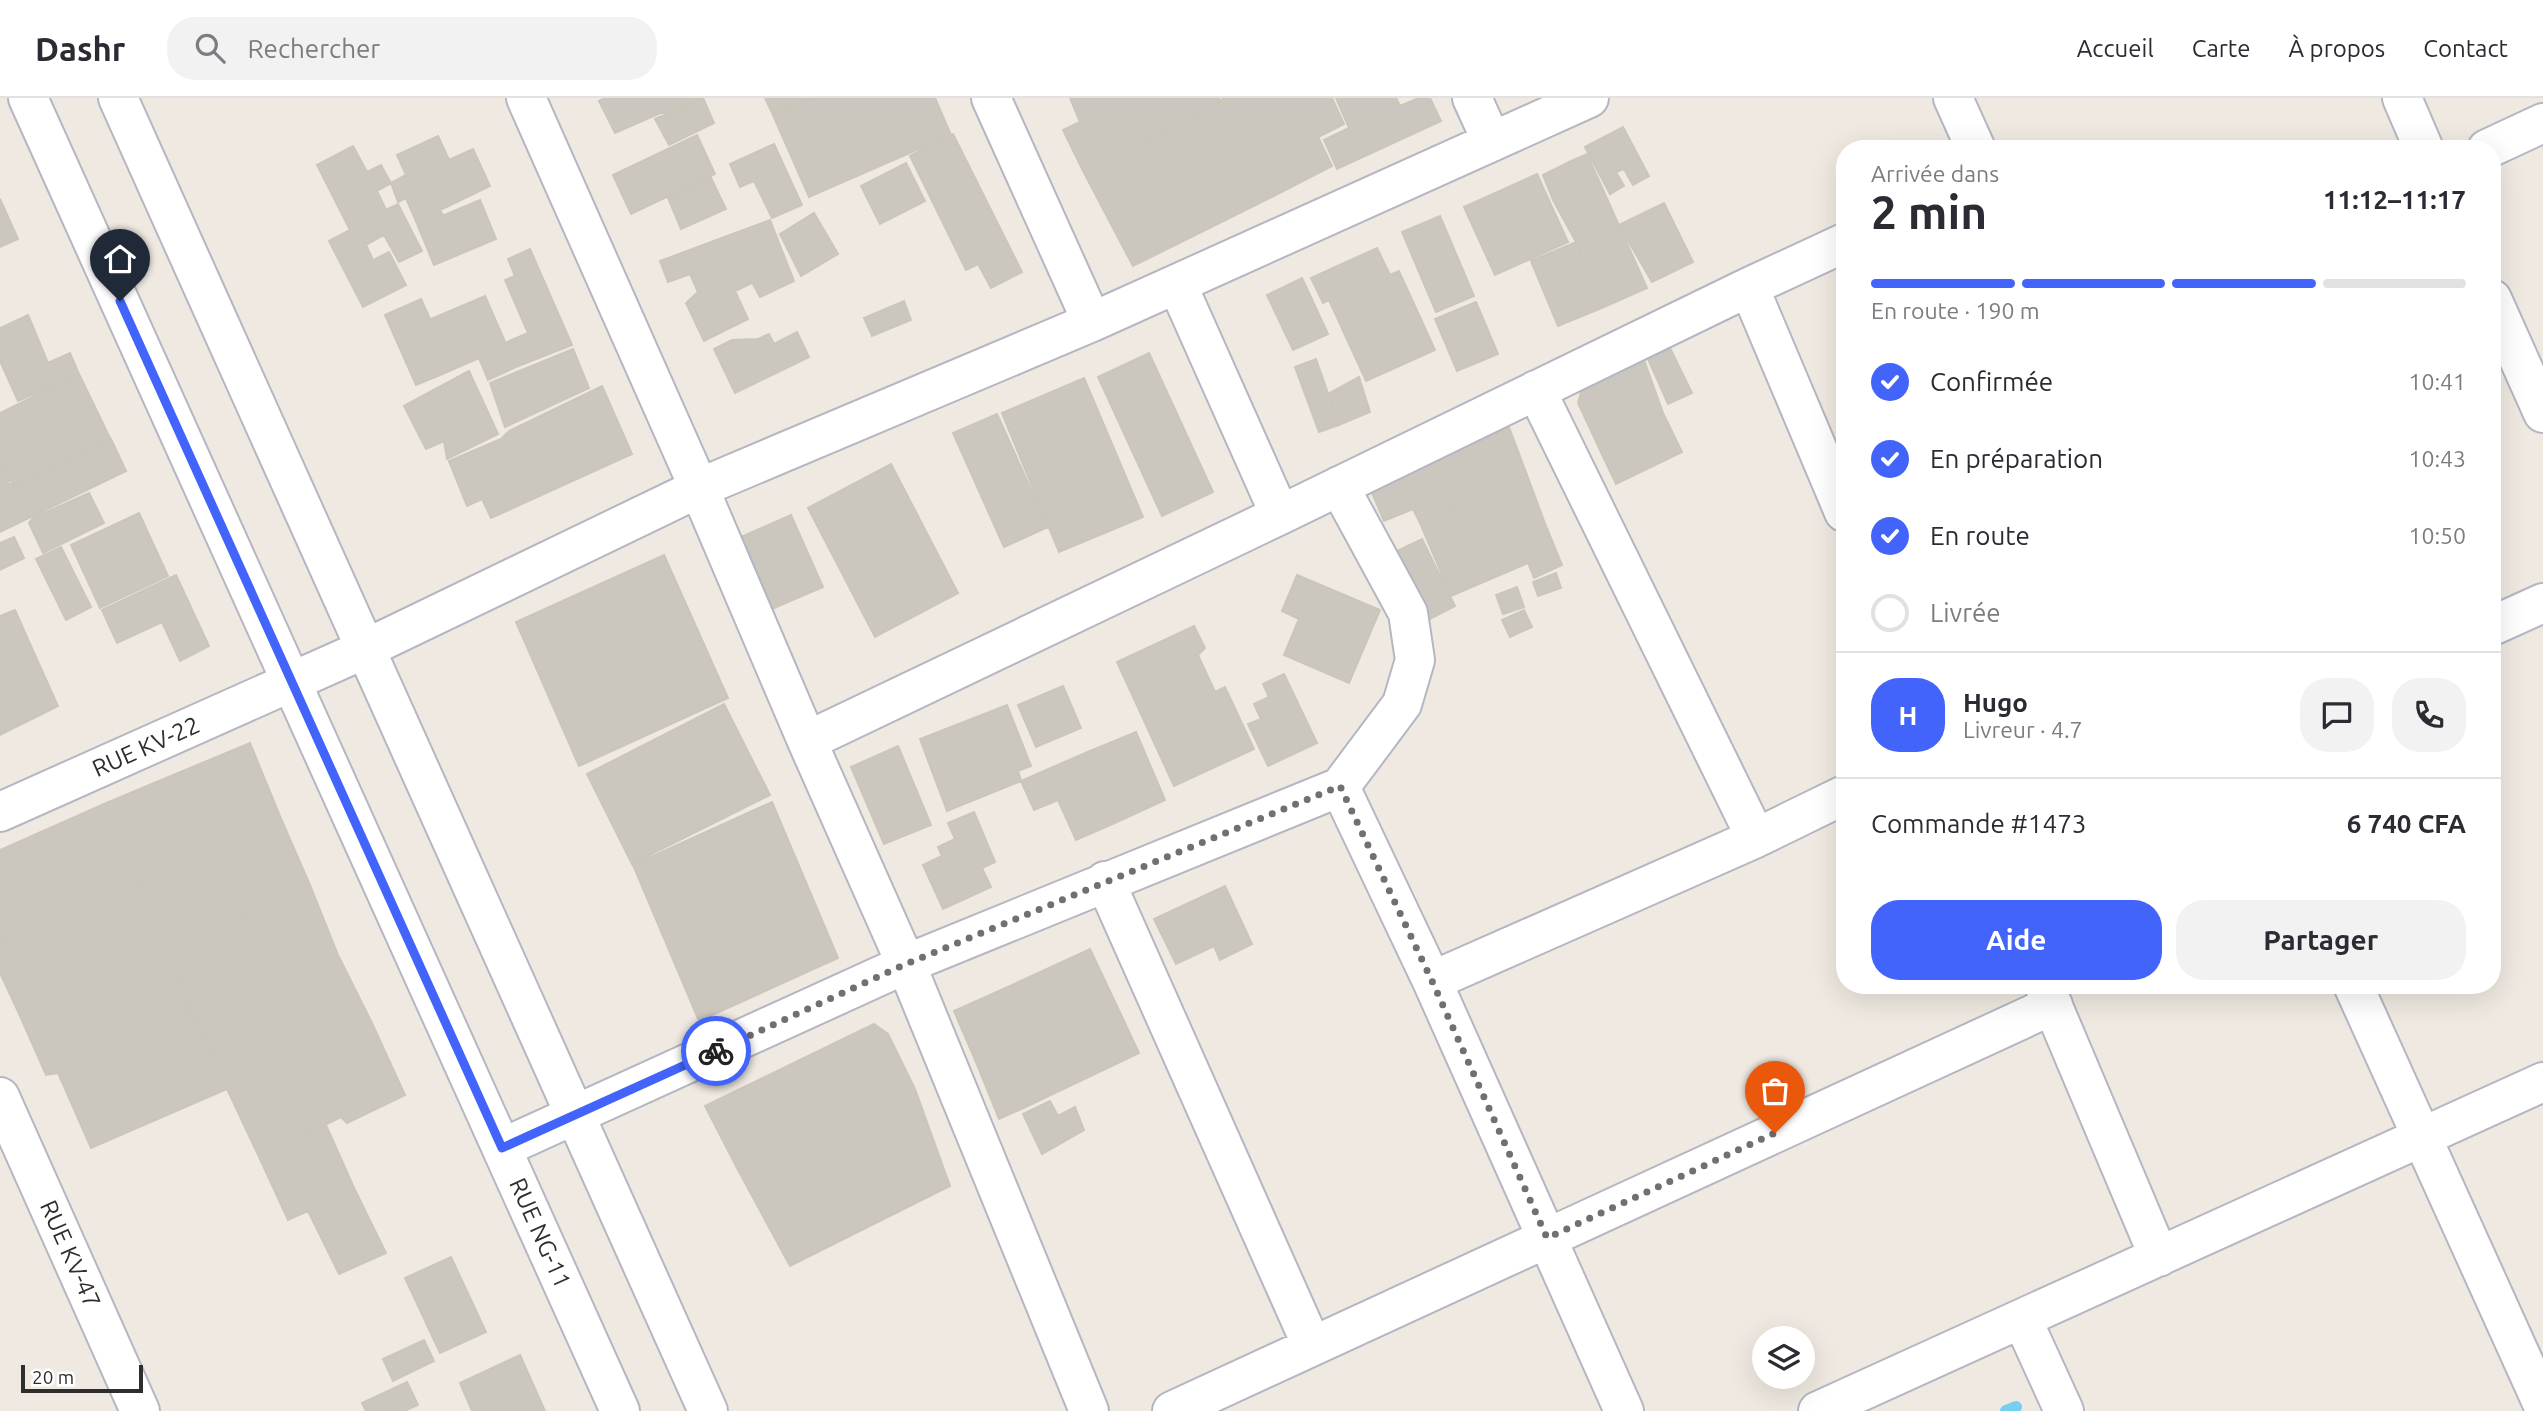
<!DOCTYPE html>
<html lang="fr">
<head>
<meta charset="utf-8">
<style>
  body { margin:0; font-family:Ubuntu,sans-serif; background:#f2f2f3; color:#2b2b33; height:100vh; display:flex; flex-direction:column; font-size:26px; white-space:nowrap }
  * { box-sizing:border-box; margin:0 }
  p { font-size:23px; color:#7c7c81 }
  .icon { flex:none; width:38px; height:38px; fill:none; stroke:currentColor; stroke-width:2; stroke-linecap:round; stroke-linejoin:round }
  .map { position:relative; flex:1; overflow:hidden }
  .details { position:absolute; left:1836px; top:42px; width:665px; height:854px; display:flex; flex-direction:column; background:#fff; border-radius:28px; box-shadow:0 7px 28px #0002 }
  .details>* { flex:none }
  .tools { position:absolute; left:1752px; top:1228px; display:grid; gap:14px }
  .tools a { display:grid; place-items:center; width:63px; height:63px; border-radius:50%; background:#fff; box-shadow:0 7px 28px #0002; font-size:35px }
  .scale { position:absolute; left:21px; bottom:18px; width:122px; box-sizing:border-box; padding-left:7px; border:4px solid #2e2e2e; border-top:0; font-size:19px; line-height:24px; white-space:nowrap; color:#2e2e2e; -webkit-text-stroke:5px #fff; paint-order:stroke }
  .pin { position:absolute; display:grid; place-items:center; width:60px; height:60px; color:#fff; margin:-72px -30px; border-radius:50% 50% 50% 0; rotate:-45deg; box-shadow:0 0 7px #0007 }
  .pin .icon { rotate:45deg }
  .courier { position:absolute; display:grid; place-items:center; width:70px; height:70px; margin:-35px; border:5px solid #4264fb; border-radius:50%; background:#fff; color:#222; box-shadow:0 2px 9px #0007 }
  .head em { font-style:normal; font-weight:600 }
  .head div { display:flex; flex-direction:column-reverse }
  .head { display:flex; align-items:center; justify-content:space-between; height:119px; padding:0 35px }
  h1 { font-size:46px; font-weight:600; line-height:52px }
  .bar { display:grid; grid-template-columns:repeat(4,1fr); gap:10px 7px; align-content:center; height:84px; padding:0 35px }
  .bar i { height:9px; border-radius:5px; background:#e1e1e2 }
  .bar .current { background:#4264fb }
  .bar p { grid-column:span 4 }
  .line { display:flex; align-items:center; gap:18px; padding:0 35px; border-top:2px solid #e1e1e2 }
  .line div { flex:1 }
  .round { display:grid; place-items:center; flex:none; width:74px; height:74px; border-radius:28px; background:#f2f2f3 }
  ol { padding:0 35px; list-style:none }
  li { display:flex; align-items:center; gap:21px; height:77px }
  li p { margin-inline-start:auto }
  li .icon { padding:7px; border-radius:50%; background:#4264fb; color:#fff; stroke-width:4 }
  li:last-child { color:#7c7c81 }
  li i { width:38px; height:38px; border:4px solid #e1e1e2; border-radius:50% }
  .button { display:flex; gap:14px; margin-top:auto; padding:14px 35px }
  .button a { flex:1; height:80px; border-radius:28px; background:#4264fb; color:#fff; font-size:28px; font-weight:600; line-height:80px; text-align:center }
  .button a+a { background:#f2f2f3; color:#2b2b33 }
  header { display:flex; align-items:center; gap:42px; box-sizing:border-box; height:98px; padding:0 35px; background:#fff; border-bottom:2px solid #e1e1e2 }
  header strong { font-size:33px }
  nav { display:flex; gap:38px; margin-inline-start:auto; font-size:24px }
  .search { width:490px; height:63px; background:#f2f2f3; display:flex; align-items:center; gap:18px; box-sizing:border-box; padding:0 24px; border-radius:28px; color:#7c7c81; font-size:26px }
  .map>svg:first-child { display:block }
</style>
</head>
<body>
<header>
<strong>Dashr</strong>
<div class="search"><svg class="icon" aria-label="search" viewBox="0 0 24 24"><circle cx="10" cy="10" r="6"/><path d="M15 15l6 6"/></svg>Rechercher</div>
<nav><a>Accueil</a><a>Carte</a><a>À propos</a><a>Contact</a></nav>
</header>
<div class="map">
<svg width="2543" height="1313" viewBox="0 0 2543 1313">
  <rect width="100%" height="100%" fill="#efe9e1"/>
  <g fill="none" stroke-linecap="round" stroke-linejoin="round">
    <path stroke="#75cff0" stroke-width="12" d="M2006,1313L2016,1309"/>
  </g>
  <path fill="#cbc7bf" stroke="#cbc5ba" stroke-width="2" d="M605,0H657L663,14L615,35L599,3Z
    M657,0H703L665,18Z
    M703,0L714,25L669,47L655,21Z
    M765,0H809L773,17Z
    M812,0H935L951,37L809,99L773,17Z
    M1070,0H1219L1221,4L1083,73L1063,32L1080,24Z
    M1223,0H1227L1274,98L1133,168L1083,73L1221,4Z
    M1227,0H1332L1344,26L1318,39L1332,68L1274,98Z
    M1336,0H1396L1400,8L1419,0H1430L1441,23L1337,71L1324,42L1349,30Z
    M1623,29L1649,78L1633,87L1624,71L1616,74L1624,88L1610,96L1585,49Z
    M953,36L1022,174L991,190L978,166L966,172L910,58Z
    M697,37L715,76L631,116L613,77Z
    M438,38L449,62L473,51L490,88L440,112L443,117L418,128L406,100L398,104L391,85L406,77L397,57Z
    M774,46L802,107L772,120L754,83L740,89L730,66Z
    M353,48L367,74L381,67L391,85L377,93L386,112L398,106L422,153L399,164L384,137L366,147L373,162L346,176L329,143L350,132L317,67Z
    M1587,56L1647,190L1602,210L1576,144L1553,102L1580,89L1569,64Z
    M1569,64L1580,89L1553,102L1543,77Z
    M906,65L925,103L880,126L861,88Z
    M1537,76L1568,144L1495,177L1464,109Z
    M711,80L726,111L681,131L668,100Z
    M0,101L18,141L0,149Z
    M480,102L496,141L434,167L418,128Z
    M1664,105L1693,164L1652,184L1619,127Z
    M814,115L838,156L801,178L780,136Z
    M1440,118L1474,198L1436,214L1402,134Z
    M770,122L794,183L760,199L745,171L752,185L735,193L748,221L704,243L686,205L698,194L690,176L668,184L660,163Z
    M1576,144L1602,210L1558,228L1531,163Z
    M1377,150L1390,177L1399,173L1435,252L1366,283L1329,202L1323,205L1311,180Z
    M530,151L572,247L516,269L505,245L528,235L505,182L515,178L508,161Z
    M389,154L406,187L363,209L346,176Z
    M1302,180L1328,236L1293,252L1267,197Z
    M485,198L516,269L488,282L479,260L438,278L422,240L436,234L431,221Z
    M421,201L436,234L422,240L438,278L416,287L385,217Z
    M904,203L911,222L872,238L864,220Z
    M1476,204L1498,256L1457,273L1435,221Z
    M28,217L48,265L70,255L79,276L18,303L0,263V230Z
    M797,234L809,259L735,295L714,251L732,242L758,241L769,236L774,246Z
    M1670,250L1692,295L1668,306L1648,261Z
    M573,251L589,290L505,329L490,285Z
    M1149,255L1213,394L1162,418L1098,279Z
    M1643,259L1663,315L1598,348L1578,305L1583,287Z
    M1316,261L1339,327L1319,334L1295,269Z
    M469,273L498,336L447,361L444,343L426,351L404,308Z
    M79,276L110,340L14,388L0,360V315Z
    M1359,279L1370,314L1339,327L1328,296Z
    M1084,280L1143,419L1059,454L1002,315Z
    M602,288L632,356L491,420L482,401L467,408L449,363L501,341L509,333Z
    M1663,315L1682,354L1616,386L1598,348Z
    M997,316L1048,429L1004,449L953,335Z
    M1509,329L1527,377L1452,411L1430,365Z
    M111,341L126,373L0,434V390L11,385L13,390Z
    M0,361L10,383L0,388Z
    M1430,365L1452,411L1420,425L1413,411L1384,423L1370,390Z
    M891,366L958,495L875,539L808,410Z
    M1527,377L1544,423L1470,454L1452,411Z
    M89,395L104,425L43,455L29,425L33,420Z
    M1452,411L1470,454L1544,423L1562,467L1534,480L1528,465L1451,498L1420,425Z
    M139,415L168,478L100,510L71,447Z
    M791,417L823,489L772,511L741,439Z
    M14,439L24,460L0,472V445Z
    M1422,441L1455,508L1428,522L1389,457Z
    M61,449L91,509L66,522L36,461Z
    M664,457L728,600L579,668L516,524Z
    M1556,475L1561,490L1538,498L1533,484Z
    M176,477L209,548L180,563L162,524L117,545L102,512Z
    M1297,477L1380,512L1349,585L1284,557L1299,521L1282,513Z
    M1517,489L1524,509L1503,516L1496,497Z
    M15,512L39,566L0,584V518Z
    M1524,512L1532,529L1510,539L1502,522Z
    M1194,528L1205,550L1198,557L1215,594L1225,589L1254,651L1174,688L1117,564Z
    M39,566L58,608L0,637V584Z
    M1284,576L1317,645L1268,668L1248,626L1261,621L1254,606L1269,599L1263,586Z
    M1063,588L1081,630L1036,649L1018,607Z
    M724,606L770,697L632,766L587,676Z
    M1007,607L1031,668L1018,673L1021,683L947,713L920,641Z
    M1136,634L1165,702L1115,725L1085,655Z
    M250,645L282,723L137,783L106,705Z
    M898,648L931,727L884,746L851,669Z
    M1085,655L1115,725L1076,742L1058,702L1034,712L1021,683Z
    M772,704L838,860L699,923L633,767Z
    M106,705L137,783L0,846V752Z
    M974,714L995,764L982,770L991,789L943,811L923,767L942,758L938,749L955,741L948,725Z
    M282,723L310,787L168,854L137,783Z
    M137,783L168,854L20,918L0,875V846Z
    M310,787L338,857L197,924L168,854Z
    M1225,788L1252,846L1220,862L1214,848L1176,866L1154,821Z
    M1090,851L1116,906L1036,943L1012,887Z
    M168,854L193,913L58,975L46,977L20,918Z
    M338,857L371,923L227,991L197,924Z
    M1012,887L1036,943L978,969L954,913Z
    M1116,906L1139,955L1030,1007L1007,956Z
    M193,913L227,991L91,1050L58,975Z
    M371,923L405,997L347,1025L341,1019L259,1059L227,991Z
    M874,926L888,936L915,991L738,1072L705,1008Z
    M1007,956L1030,1007L999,1021L978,969Z
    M915,991L950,1088L790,1168L738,1072Z
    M1050,1003L1058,1018L1075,1009L1084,1032L1042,1056L1023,1016Z
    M326,1027L355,1092L288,1122L259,1059Z
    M355,1092L386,1155L339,1176L308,1113Z
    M451,1159L486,1234L440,1255L405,1180Z
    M424,1242L434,1263L393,1283L383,1261Z
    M520,1257L545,1313H472L460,1285Z
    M407,1284L418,1307L404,1313H366L362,1305Z"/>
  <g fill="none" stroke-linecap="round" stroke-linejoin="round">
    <defs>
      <path id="minor" d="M28,0L620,1313
        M118,0L708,1313
        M526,0L699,390L807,643L906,866L1089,1313
        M991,0L1092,224
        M1472,0L1492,44
        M1953,0L1976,51
        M2402,0L2424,51
        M2487,51L2543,25
        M1177,186L1280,417
        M1749,189L1844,414
        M2492,201L2543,315
        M1536,292L1756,740
        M2492,528L2543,505
        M807,643L1280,417L1749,189L1844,145
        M1340,689L1432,883L1624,1313
        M0,714L365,551L699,390L1092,224L1589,0
        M1105,783L1312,1248
        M1432,883L1756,740L1844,697
        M2044,887L2159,1159
        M2353,887L2543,1307
        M0,999L140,1313
        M502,1050L906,866L1340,689L1402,606L1415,562L1408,515L1339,388
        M2022,1221L2064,1313
        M1172,1313L2053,907
        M1818,1313L2543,984"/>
    </defs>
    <use href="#minor" stroke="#b4b7c1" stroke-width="42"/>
    <use href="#minor" stroke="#fff" stroke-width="38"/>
  </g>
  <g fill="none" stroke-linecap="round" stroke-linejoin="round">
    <path stroke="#726f6d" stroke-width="7" stroke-dasharray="0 12.6" d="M716,953L906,866L1340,688L1432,883L1547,1140L1775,1035"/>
    <path stroke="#4264fb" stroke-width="9" d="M120,203L502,1050L716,953"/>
  </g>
  <g text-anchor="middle" stroke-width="6" stroke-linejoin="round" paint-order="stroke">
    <g font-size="24" fill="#2e2e2e" stroke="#fff">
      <text transform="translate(146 649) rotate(-24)" y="8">RUE KV-22</text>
      <text transform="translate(540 1135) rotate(66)" y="8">RUE NG-11</text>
      <text transform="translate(70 1156) rotate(66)" y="8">RUE KV-47</text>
    </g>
  </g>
</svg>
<div class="tools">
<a><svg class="icon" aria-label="layers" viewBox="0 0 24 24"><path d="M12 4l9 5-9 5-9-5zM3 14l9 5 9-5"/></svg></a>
</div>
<div class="scale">20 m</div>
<div class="pin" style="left:1775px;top:1035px;background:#ea580c"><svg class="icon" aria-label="bag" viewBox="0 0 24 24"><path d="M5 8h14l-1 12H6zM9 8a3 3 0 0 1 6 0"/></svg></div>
<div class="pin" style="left:120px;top:203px;background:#1f2937"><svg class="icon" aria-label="home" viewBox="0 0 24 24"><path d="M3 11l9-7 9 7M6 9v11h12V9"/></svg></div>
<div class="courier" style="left:716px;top:953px"><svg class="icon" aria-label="bike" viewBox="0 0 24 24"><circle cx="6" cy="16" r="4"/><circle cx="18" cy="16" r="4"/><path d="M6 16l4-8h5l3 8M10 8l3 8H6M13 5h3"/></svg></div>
<section class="details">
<div class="head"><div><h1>2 min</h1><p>Arrivée dans</p></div><em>11:12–11:17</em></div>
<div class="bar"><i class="current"></i><i class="current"></i><i class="current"></i><i></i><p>En route · 190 m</p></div>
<ol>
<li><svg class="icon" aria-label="check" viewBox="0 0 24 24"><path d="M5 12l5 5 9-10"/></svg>Confirmée<p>10:41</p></li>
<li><svg class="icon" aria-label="check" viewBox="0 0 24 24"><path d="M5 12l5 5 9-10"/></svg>En préparation<p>10:43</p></li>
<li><svg class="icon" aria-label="check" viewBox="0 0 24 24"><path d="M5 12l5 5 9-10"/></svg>En route<p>10:50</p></li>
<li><i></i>Livrée</li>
</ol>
<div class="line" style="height:126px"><b class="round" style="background:#4264fb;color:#fff">H</b><div><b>Hugo</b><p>Livreur · 4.7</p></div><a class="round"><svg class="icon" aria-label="chat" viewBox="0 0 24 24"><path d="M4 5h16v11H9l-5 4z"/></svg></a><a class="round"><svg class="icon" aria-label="phone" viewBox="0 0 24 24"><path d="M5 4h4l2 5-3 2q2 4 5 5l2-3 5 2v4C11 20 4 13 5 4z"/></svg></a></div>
<div class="line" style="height:91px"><div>Commande #1473</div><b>6 740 CFA</b></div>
<div class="button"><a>Aide</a><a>Partager</a></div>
</section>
</div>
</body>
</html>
